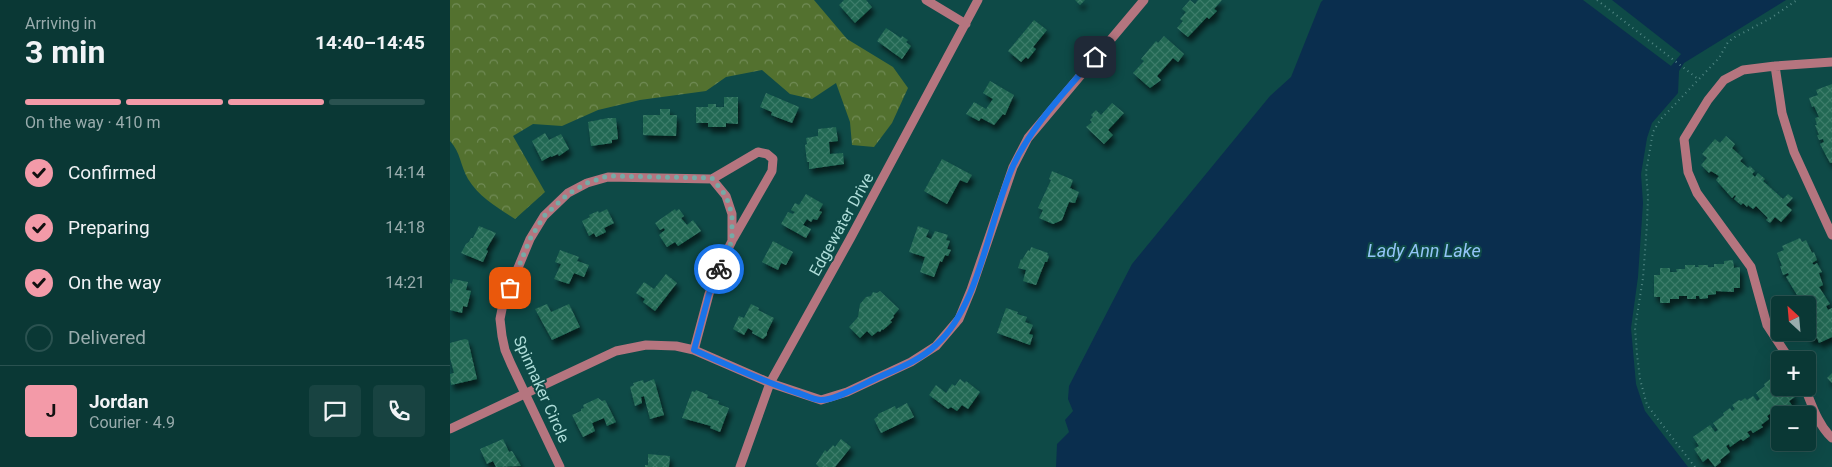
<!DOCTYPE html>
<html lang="en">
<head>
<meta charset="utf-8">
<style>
  body { margin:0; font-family:Roboto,sans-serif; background:#184341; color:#f1f3f6; height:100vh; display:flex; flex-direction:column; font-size:19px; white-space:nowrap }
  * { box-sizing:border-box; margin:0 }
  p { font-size:16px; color:#99acad }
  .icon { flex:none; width:28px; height:28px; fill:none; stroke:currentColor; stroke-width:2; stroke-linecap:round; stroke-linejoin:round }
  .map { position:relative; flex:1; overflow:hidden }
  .panel { display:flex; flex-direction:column; background:#0a3835; width:450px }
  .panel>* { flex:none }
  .needle { width:32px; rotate:334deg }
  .tools { position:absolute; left:1321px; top:296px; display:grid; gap:10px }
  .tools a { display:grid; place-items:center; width:45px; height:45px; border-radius:5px; background:#0a3835; box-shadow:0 5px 20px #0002,0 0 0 1px #2a5250; font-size:25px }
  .pin { position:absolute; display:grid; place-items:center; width:42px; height:42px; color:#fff; margin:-21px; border-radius:10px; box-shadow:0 2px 8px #0006 }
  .courier { position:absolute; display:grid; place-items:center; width:50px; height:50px; margin:-25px; border:4px solid #1a73e8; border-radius:50%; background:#fff; color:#222; box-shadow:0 1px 6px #0007 }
  .head em { font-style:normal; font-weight:700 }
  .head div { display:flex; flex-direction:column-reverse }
  .head { display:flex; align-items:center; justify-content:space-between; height:85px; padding:0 25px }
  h1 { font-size:32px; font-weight:700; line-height:38px }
  .bar { display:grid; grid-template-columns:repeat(4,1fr); gap:8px 5px; align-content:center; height:60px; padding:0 25px }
  .bar i { height:6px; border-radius:4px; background:#2a5250 }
  .bar .current { background:#f39aa8 }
  .bar p { grid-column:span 4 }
  .line { display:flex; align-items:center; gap:12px; padding:0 25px; border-top:1px solid #2a5250 }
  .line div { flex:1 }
  .round { display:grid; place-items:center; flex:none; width:52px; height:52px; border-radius:5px; background:#184341 }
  ol { padding:0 25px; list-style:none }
  li { display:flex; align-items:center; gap:15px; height:55px }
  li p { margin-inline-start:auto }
  li .icon { padding:5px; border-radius:50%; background:#f39aa8; color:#111; stroke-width:4 }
  li:last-child { color:#99acad }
  li i { width:28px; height:28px; border:2px solid #2a5250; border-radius:50% }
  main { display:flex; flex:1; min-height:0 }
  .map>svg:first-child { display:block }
</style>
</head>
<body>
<main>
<section class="panel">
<div class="head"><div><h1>3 min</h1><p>Arriving in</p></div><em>14:40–14:45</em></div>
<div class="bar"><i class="current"></i><i class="current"></i><i class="current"></i><i></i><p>On the way · 410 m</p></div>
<ol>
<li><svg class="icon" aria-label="check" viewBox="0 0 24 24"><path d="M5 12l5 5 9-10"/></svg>Confirmed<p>14:14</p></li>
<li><svg class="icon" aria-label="check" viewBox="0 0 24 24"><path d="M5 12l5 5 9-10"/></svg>Preparing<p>14:18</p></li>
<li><svg class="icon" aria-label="check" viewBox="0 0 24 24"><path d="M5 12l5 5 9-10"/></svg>On the way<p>14:21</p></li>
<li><i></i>Delivered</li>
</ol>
<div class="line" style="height:90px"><b class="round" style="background:#f39aa8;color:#111">J</b><div><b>Jordan</b><p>Courier · 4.9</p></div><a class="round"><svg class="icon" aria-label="chat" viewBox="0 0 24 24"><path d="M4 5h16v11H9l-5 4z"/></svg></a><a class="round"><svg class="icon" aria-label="phone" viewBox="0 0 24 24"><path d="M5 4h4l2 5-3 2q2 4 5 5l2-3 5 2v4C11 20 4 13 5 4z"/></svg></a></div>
</section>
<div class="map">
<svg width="1382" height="467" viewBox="0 0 1382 467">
  <defs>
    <pattern id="forest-crowns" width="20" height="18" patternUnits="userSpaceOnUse" patternTransform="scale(1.25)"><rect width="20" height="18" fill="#53712f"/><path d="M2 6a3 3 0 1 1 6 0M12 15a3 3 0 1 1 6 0" fill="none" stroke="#718b56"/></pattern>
    <pattern id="building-cross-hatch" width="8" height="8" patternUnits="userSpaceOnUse" patternTransform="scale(1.25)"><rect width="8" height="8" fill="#206752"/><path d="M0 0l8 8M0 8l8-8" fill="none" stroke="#3e7c6a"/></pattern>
    <filter id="shadow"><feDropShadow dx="3" dy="5.5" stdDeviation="2.5" flood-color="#0009"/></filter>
  </defs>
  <rect width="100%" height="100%" fill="#0e4a47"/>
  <path fill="url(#forest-crowns)" d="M0,0H364L397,39L443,67L458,88L442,123L424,147L402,145L400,122L386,83L362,99L340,94L312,70L276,77L256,91L190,100L148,110L112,126L83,124L63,136L95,192L65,219C48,208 29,197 18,179C10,165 11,153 0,141Z"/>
  <path fill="#0a2e4e" d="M873,0H1133L1221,66L1231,54L1162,0H1336L1234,63L1229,71L1228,93L1202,123L1197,138L1191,174L1193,203L1188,277L1181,328L1186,384L1195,411L1238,467H606L607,444L619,432L615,420L623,411L618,399L619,386L682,264L820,96L841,77L871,2Z"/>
  <path fill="url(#building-cross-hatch)" filter="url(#shadow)" d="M394,0H416L422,7L405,23L389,5Z
    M625,0H635L630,5Z
    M740,0L745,4L748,0H772L764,9L767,11L759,19L757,17L738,37L727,28L733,21L730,19L736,12L732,9Z
    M584,20L597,30L583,47L586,49L578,59L576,57L571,62L558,51Z
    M436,28L451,38L452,36L458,40L456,42L461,46L452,59L427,41Z
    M714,36L734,54L728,62L723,58L707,76L711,80L700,88L683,73L694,61L691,59L706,41L708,43Z
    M540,81L564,95L555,115L553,114L544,125L531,118L529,121L516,114L524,102L536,109L543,99L533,93Z
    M1382,84V163H1380L1370,144L1374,142L1373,139L1369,140L1367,135H1369L1365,125H1367L1365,118L1369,117L1364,106L1362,107L1359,98L1368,95L1366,90Z
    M316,93L349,107L342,123L321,115L322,112L310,107Z
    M274,97H288V124L276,123V127H258V123H246V107H258V104H266V107H274Z
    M662,103L674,113L658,130L663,135L654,144L636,127L642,122L640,120L643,117L641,115L646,110L651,115Z
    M210,109H220V115H227L226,136L193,135V115H210Z
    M158,118H166L168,139L162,140V143L141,146L138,122Z
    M386,127L388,141L379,142L380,154L393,153L394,164L359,169V162H357L355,145L357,144L356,138L368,136V129Z
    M95,133L99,140L111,134L119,149L109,156L108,154L101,157V156L92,161L82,141Z
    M1276,136L1285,144L1282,148L1293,158L1290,161L1298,168L1300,166L1305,171L1302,174L1305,177L1308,173L1315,179L1313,181L1333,199L1338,194L1343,198L1336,205L1342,210L1331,222L1325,217L1320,223L1316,220L1318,218L1306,206L1303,209L1298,205L1297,207L1293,203L1291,205L1284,199L1286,196L1285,195L1282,198L1266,180L1269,176L1261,171L1259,173L1251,165L1257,158L1252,154L1265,139L1270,143Z
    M492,159L522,175L517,183L510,180L497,204L474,191Z
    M602,171L623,180L620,188L629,192L625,203L619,202L612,220L603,224L589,218L593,210L588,208L601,180L599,179Z
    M356,194L373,204L369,211L372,212L367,220L363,219L361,222L357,219L353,225L361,229L356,238L331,224L338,212L343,214L345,212L341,210L345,203L349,205Z
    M157,209L164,223L154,228L156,232L146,237L144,233L139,236L132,221L140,217L139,215L148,211L149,213Z
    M225,209L226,211L229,209L234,216L231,218L237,225L243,220L251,231L228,246L225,242L217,247L209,235L215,230L214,228L210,230L205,223Z
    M29,226L46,233L36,250L38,251L33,262L11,253L16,244L19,242L21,238H23Z
    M468,226L479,230L476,237L481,239L485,231L498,235L496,240L500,241L497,249L501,250L498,256L495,255L492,262L490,261L484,277L470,272L475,257L459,252Z
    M1350,238L1352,242L1356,240L1362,253L1364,252L1367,260L1362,263L1364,265L1367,263L1372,272L1369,273L1373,285L1369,287L1380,304L1376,306L1378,310L1382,308V337L1369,343L1367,338L1361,341L1356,332H1358V305H1342L1345,303L1343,297L1347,295L1336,277L1339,275L1338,273L1333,275L1330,266H1332L1327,253L1334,250L1332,246Z
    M323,241L343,252L336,265L331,263L328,270L312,262Z
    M581,247L598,253L597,255L599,256L597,262H595L586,285L573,281L576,270L568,268L571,259L572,260L578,250L580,251Z
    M110,250L129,257L127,261L139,265L134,277L124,273L119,284L104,279L111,264L105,262Z
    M1283,260L1284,268L1290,267V288H1284V292L1266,291V294L1258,295V298L1250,299L1249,296H1246V299H1237V296H1229V299H1220V303H1210V297H1204V275H1210V268H1220V272H1227L1226,269H1235V265H1245V267H1249L1248,265H1258V267H1264V264H1274V261Z
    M216,274L227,283L205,311L193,302L195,299L186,293L194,282L204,289Z
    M3,279L18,282L16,290L21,291L17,307L13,306L12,313L0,310V283L2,284Z
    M430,291L449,309L443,316L444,317L440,321L442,322L433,330L432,329L430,332L428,331L422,336L417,331L410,338L399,327L408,317L410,304L416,297L421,296L423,292L427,293Z
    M97,304L101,312L119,304L130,327L102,340L85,309Z
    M301,304L309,308L308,310L324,318L317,332V335L313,339L302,333L303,331L298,328L294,335L283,329L289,316L294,318Z
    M556,308L568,312L567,314L577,317L575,322L583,325L579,334L583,335L580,345L547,333Z
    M15,339L18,340L27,379L1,385L0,374L4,373L0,358V343Z
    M1382,373V383L1377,378Z
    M1323,377L1329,385L1330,384V388H1338L1345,397L1339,401L1344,408L1336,414L1334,412L1325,419L1321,413L1317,416L1319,419L1311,425L1313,427L1303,433L1301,430L1297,432L1300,436L1293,441L1291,439L1280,447L1279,444L1276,446L1280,452L1270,460L1271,462L1265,467L1258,458L1253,462L1244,449L1249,446L1243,437L1260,425L1265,432L1268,430L1263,423L1274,415L1273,413L1280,408L1282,411L1285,409L1282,405L1289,400L1291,401L1295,398L1297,400L1303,396L1307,401L1310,399L1306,393L1315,386L1314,384Z
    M204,379L214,415L200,419L194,396L191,397L192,403L185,406L180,387L184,385L183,383L193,380L194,383Z
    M510,379L515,383L516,381L530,392L518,409L512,405L507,411L501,407L498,409L479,395L486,385L496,393L502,384L505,386Z
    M246,390L258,395L257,398L269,401L268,404L279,408L270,432L260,428L261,426L232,418L242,391L245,392Z
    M148,398L152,401L155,400L166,422L157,426L154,418L142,423L145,431L133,437L122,415L131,411V409L134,408L133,405Z
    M457,403L464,417L431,433L424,419L428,416V414L445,406L446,409Z
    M53,439L59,452L62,451L71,466L46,467L43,461L37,464L30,449Z
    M391,439L401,447L385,467H369L366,464L375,450L377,452L383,445L385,447Z
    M198,454L220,456L219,467H195V465H198Z"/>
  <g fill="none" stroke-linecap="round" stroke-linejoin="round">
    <path stroke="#518784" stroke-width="2" stroke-dasharray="1 4" stroke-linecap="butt" d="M1147,0L1248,79
      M1245,467L1197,405L1190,379L1187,354L1185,328L1193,278L1197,224L1198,196L1196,172L1203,132L1210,120L1269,58L1278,42L1285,37L1321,18L1347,0"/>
    <path stroke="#b5757f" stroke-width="9" d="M476,0L516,24
      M1325,66L1332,113L1344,152L1382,235
      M262,179L308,152L317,154L323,159L322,171L283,239
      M1340,360L1317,325L1301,267L1247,193L1238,172L1234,139L1258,100L1274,80L1293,70L1325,66L1382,62
      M1355,388C1362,405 1368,425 1382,438
      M0,429L166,351L196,345L226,346L244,350L320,383L371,400L397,392L461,362L486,346L509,319L521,290L563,167L578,138L694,0
      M110,467L61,364L55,350L52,336L50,319L53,304L80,239L94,216L118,193L137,183L158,177L262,179L276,196L282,214V241L269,267L259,294L244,350
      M290,467L320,383L400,239L528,0"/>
  </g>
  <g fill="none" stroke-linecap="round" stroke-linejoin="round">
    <path stroke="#76aaa6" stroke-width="5" stroke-dasharray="0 9" d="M60,288L80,239L94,216L118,194L137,183L158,176L262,178L276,196L282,214V241L269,269"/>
    <path stroke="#1a73e8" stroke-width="6" d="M269,269L259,294L244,350C277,365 310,380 345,392C353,394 362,399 370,400C384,401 414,384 427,378C447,369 469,361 486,345C530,306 539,219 563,166C582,125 616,91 645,57"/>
  </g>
  <g text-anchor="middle" stroke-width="4" stroke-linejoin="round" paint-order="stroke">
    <g font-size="16" fill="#aeddd9" stroke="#0e4a47">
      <text transform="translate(391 224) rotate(-61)" y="6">Edgewater Drive</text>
      <text transform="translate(92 389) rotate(66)" y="6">Spinnaker Circle</text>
    </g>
    <g font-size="18" font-style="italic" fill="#93c4f7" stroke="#0e4a47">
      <text x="974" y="257">Lady Ann Lake</text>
    </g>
  </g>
</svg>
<div class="tools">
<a><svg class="needle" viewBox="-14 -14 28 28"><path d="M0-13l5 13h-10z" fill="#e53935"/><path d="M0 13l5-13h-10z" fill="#99acad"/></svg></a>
<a>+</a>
<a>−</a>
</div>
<div class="pin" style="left:60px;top:288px;background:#ea580c"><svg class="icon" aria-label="bag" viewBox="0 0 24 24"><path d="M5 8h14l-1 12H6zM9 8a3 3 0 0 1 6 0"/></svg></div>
<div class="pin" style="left:645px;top:57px;background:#1f2937"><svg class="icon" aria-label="home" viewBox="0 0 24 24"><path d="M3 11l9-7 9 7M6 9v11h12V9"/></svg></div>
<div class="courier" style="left:269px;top:269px"><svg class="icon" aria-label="bike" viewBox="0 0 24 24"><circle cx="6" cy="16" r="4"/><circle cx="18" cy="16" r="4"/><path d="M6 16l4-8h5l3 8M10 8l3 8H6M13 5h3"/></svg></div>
</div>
</main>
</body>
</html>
